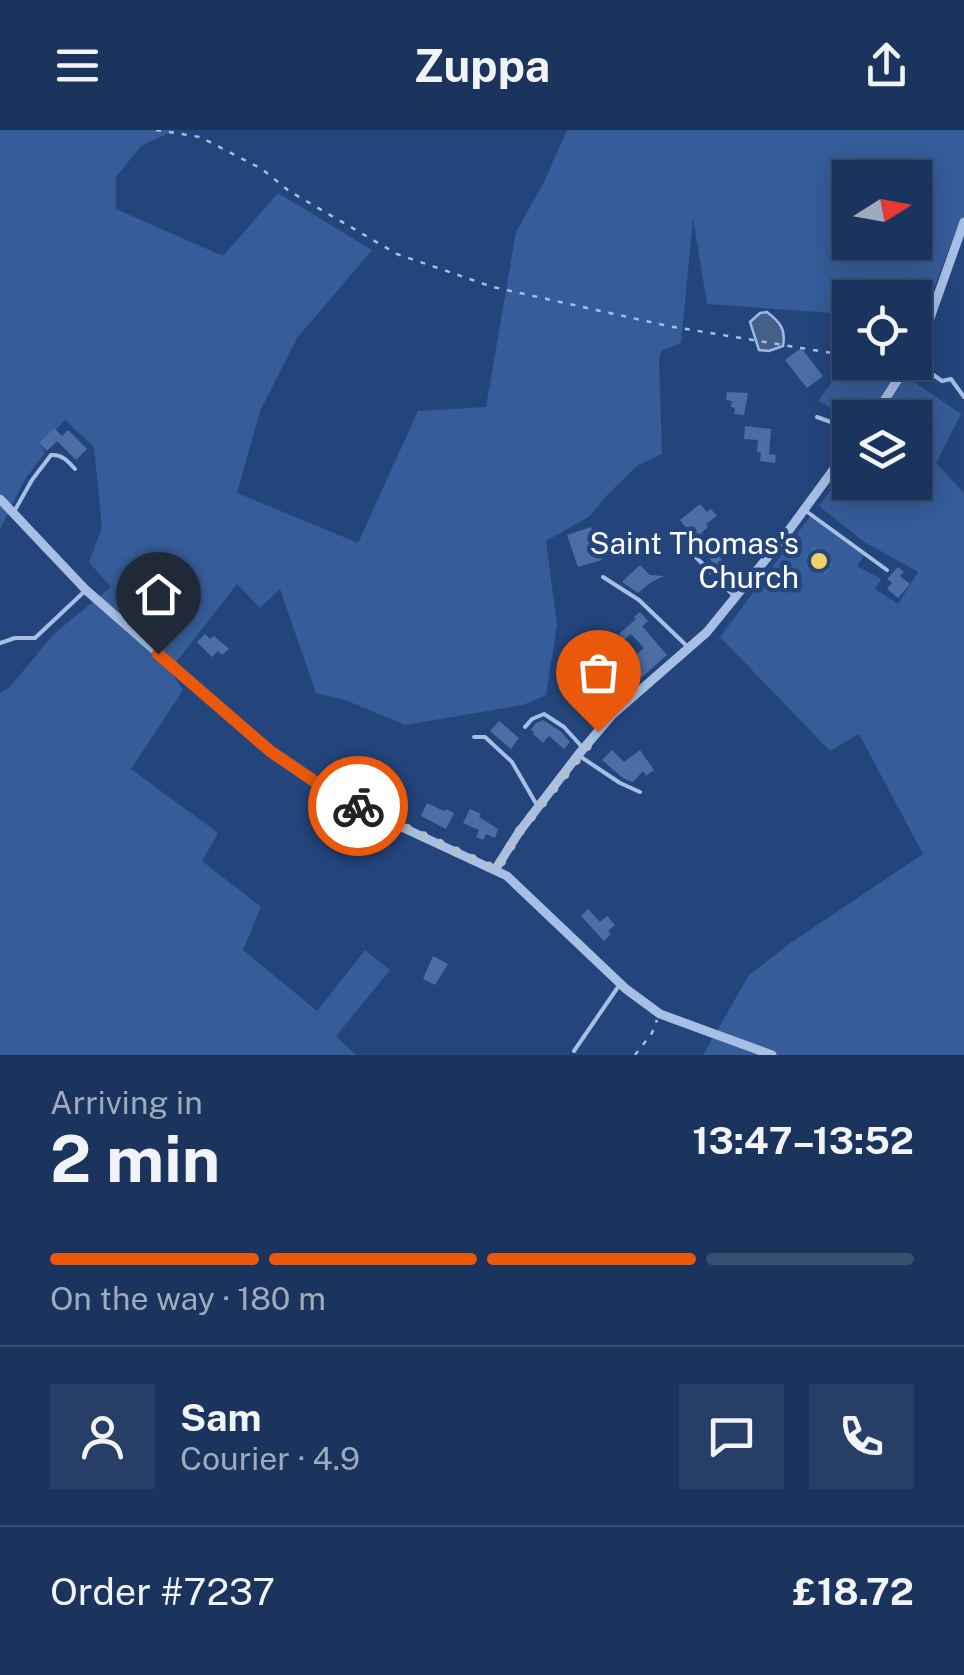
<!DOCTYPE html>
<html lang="en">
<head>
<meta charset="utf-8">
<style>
  body { margin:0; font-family:"Public Sans",sans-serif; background:#273f66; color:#f1f3f6; height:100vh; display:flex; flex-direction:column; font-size:38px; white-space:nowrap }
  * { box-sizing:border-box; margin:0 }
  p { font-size:32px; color:#9faabc }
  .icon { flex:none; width:55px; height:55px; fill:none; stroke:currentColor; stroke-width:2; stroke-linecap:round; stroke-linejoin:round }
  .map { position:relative; height:925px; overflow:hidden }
  .drawer { display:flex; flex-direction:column; background:#1a345d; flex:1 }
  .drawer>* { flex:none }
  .needle { width:65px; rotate:79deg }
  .controls { position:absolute; left:832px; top:30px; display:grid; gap:20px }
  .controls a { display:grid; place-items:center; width:100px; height:100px; border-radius:0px; background:#1a345d; box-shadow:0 5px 25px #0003,0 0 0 2px #384f72; font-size:50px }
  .pin { position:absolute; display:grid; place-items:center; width:85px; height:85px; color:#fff; margin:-102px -42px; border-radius:50% 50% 50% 0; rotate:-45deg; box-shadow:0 0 10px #0007 }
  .pin .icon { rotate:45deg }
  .courier { position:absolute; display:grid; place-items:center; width:100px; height:100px; margin:-50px; border:8px solid #ea580c; border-radius:50%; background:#fff; color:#222; box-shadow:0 2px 12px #0007 }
  .summary em { font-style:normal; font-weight:700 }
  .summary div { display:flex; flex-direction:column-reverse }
  .summary { display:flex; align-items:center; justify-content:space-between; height:170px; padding:0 50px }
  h1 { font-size:65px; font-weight:700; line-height:75px }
  .bar { display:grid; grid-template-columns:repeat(4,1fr); gap:15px 10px; align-content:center; height:120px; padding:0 50px }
  .bar i { height:12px; border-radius:8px; background:#384f72 }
  .bar .active { background:#ea580c }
  .bar p { grid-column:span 4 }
  .line { display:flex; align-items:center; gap:25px; padding:0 50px; border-top:2px solid #384f72 }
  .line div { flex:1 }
  .round { display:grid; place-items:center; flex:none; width:105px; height:105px; border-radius:0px; background:#273f66 }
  header { display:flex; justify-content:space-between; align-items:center; height:130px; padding:0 50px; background:#1a345d; font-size:45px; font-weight:700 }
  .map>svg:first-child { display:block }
</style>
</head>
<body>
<header><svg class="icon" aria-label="menu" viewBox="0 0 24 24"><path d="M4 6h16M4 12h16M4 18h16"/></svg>Zuppa<svg class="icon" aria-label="share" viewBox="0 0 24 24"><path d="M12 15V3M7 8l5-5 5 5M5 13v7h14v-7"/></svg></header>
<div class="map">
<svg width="964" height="925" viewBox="0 0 964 925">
  <rect width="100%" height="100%" fill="#23457c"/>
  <path fill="#365d99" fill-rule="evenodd" d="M0,0H175L141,16L116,47V79L223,126L278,63L372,120L297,208L260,281L237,363L358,413L418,281L486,277L516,102L545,50L567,0H964V101L957,98L915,208V168H850V208L832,183L707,174L693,88L681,213L661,221L659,230L662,324L637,336L608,364L590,386L546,411L557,495L546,565L523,575L405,595L345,570L316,563L280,459L260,478L237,454L170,540L183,560L131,639L218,703L202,731L261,777L243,820L317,881L365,820L390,840L336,906L356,925H0V563L9,558L54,504L111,457L89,432L102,398L94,317L65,290L40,315L45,323L25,349L0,399ZM850,48H915V112H850Z
    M850,227V232L902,233L898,241L961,284L936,333L964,363V925H703L749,845L789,814L923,724L859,604L830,621L720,507L812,384L864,425L857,436L881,449L875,459L898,474L918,442L863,411L819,376L850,333V352H915V288L850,287L818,271Z"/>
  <path fill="#465f88" stroke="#9bb9e6" stroke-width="2.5" d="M767,182C780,192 786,199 783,216L769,221L759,220L750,192L760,183Z"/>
  <path fill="#4b6fa5" d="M801,218L823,246L807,258L785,230Z
    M727,262L748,263L744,285L734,284L735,278L731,277L732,271L726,270Z
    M745,296L771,299L769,324L776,325L775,333L760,331L761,322H757L758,310L744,309Z
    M54,298L62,306L68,300L87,319L76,330L57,311L47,321L39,313Z
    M700,374L707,382L711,379L717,386L706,394L708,397L701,403L731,442L724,447L680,390Z
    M591,397L602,430L578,437L567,405Z
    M814,417L833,434L825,444L806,427Z
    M640,435L650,445L664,446L650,453L638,463L622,452Z
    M898,437L904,442L900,446L910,454L898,468L887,459L892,453L887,449Z
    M640,482L648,491L642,496L667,525L641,548L627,532L644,518L631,504L624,510L619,504L636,489L634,487Z
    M205,504L210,509L214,506L229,519L222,525L218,521L212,527L197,512Z
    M590,536L607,558L600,564L594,556L583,565L571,550Z
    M543,590L560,601L570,612L564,619L549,606L543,613L533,604L534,602L531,600L536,593Z
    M499,591L519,608L511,619L490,601Z
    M612,620L624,632L640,620L654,640L646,646L643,641L633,652L623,648L602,630Z
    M427,673L444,681L446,679L454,683L446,699L421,686Z
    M470,679L481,684L479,687L498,699L495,708L486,704L483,710L476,707L479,700L463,693Z
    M588,779L600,792L607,786L615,795L608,801L611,804L604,811L581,786Z
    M433,826L448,834L435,855L423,849Z"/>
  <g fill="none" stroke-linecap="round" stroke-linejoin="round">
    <path stroke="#a7bfe5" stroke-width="2.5" stroke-dasharray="5 8" stroke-linecap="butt" d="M156,0L200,7L262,39L289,61L397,124L493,157L668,196L850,226
      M871,232L891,244
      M635,925L652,903L657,890"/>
    <path stroke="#a7bfe5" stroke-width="4" d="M915,232L942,251L951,249L964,267
      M817,287L850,299
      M15,380L32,350L51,325C62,324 68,331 75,339
      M806,381L887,440
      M690,421L735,467
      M603,447L639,470L689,518
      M0,513L15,508H35L86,460
      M525,597L532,589L544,584L564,597L583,618
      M474,607H485L512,632L538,677
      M578,625L620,653L640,662
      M334,714L363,679
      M574,921L618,857"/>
    <path stroke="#a7bfe5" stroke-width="9" d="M915,221L925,202L964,92
      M873,288L909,232
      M0,369L86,460L270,621L317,653L363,679L507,746L626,859L660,884L772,925
      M495,740L519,702L578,625L612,585L707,502L784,407L850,317"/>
  </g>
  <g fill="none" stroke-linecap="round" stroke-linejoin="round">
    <path stroke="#b2bed1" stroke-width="10" stroke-dasharray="0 18" d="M358,676L496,740L519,702L598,602"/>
    <path stroke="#ea580c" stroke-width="12" d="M158,524L270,621L317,653L358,676"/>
  </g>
  <circle fill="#f0d16a" stroke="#23457c" stroke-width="4" cx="819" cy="431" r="10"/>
  <g text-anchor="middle" stroke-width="9" stroke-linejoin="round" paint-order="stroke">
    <g font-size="30" fill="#fff" stroke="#23457c" text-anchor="end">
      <text x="799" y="424">Saint Thomas's<tspan x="799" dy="34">Church</tspan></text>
    </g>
  </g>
</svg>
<div class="controls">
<a><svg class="needle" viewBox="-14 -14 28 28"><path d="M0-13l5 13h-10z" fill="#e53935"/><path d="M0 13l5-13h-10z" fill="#9faabc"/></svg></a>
<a><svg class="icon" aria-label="locate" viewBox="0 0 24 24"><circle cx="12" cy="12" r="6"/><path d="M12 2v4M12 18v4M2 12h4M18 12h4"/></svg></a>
<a><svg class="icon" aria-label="layers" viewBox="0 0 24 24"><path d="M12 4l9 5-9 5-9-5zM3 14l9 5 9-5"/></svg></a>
</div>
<div class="pin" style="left:598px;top:602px;background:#ea580c"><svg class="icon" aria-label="bag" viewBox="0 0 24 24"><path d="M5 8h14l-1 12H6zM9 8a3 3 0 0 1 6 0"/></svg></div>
<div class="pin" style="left:158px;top:524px;background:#1f2937"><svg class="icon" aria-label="home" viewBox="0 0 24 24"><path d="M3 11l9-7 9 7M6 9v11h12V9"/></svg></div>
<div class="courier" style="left:358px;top:676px"><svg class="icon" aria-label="bike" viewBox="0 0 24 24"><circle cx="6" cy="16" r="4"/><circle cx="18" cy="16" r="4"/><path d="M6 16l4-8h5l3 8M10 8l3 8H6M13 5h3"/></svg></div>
</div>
<section class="drawer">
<div class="summary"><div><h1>2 min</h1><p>Arriving in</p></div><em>13:47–13:52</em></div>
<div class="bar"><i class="active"></i><i class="active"></i><i class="active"></i><i></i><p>On the way · 180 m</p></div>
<div class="line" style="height:180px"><a class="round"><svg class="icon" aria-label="person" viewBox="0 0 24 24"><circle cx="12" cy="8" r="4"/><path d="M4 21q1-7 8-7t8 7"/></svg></a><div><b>Sam</b><p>Courier · 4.9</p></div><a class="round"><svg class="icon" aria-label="chat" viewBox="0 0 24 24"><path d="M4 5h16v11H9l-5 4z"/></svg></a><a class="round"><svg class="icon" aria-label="phone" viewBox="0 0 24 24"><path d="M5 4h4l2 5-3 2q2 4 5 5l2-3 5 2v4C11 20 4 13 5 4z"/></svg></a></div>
<div class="line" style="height:130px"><div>Order #7237</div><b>£18.72</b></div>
</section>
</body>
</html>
